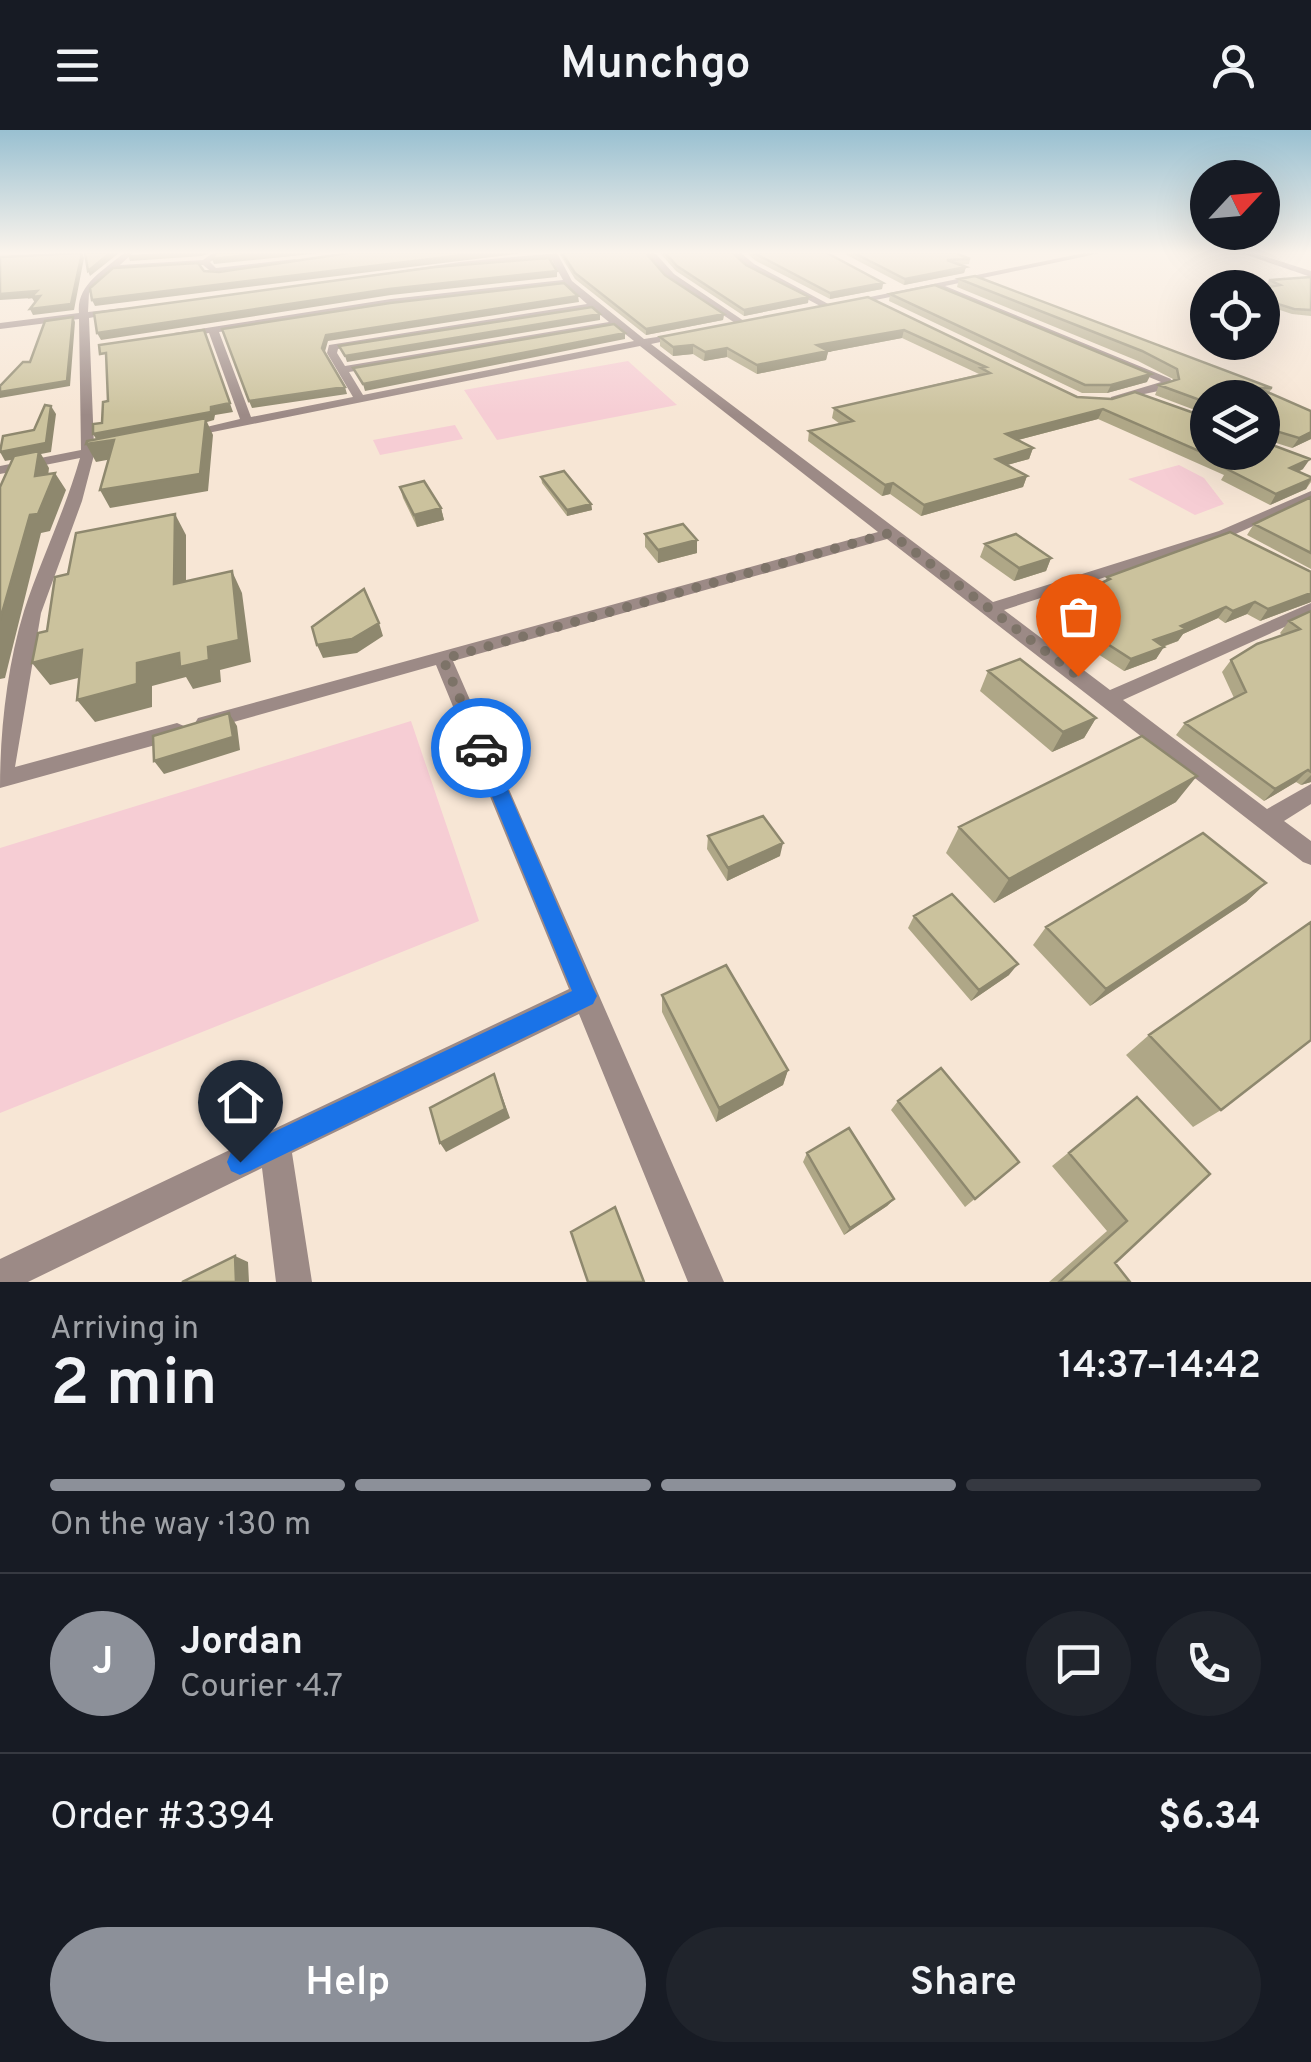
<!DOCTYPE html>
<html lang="en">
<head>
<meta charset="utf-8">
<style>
  body { margin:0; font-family:Overpass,sans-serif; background:#20242c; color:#f1f3f6; height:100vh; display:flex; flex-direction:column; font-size:38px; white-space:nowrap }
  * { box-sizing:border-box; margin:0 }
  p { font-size:32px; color:#9ea1a6 }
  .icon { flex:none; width:55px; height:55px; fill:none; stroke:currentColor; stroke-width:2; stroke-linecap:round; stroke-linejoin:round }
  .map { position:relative; height:1152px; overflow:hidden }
  .panel { display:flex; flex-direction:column; background:#171b24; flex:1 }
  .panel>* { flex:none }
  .needle { width:65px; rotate:64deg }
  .tools { position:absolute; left:1190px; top:30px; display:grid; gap:20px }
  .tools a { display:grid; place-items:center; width:90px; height:90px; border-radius:50%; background:#171b24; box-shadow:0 10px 40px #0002; font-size:50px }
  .pin { position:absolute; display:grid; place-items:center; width:85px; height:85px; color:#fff; margin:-102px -42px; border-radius:50% 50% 50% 0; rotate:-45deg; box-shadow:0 0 10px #0007 }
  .pin .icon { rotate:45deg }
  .courier { position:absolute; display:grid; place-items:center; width:100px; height:100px; margin:-50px; border:8px solid #1a73e8; border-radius:50%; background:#fff; color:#222; box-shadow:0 2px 12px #0007 }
  .head em { font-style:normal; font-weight:600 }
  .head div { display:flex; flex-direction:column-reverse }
  .head { display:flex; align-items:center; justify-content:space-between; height:170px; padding:0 50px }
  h1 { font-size:65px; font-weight:600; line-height:75px }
  .bar { display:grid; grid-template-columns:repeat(4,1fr); gap:15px 10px; align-content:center; height:120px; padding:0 50px }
  .bar i { height:12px; border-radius:8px; background:#363941 }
  .bar .selected { background:#8c9099 }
  .bar p { grid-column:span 4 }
  .line { display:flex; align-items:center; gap:25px; padding:0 50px; border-top:2px solid #363941 }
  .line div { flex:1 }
  .round { display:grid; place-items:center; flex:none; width:105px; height:105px; border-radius:52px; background:#20242c }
  .primary-button { display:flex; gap:20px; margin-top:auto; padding:20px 50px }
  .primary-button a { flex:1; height:115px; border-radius:60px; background:#8c9099; color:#fff; font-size:40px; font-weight:600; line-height:115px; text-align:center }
  .primary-button a+a { background:#20242c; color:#f1f3f6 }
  header { display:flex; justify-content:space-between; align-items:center; height:130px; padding:0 50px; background:#171b24; font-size:45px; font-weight:600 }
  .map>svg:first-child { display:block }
</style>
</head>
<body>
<header><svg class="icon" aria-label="menu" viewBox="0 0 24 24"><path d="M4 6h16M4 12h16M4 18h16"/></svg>Munchgo<svg class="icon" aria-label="person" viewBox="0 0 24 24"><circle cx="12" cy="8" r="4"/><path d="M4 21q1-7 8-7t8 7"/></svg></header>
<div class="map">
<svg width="1311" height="1152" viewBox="0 0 1311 1152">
  <rect width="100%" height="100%" fill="#f7e6d5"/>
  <path fill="#f6cdd4" d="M628,231L677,275L497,310L464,260Z
    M455,295L463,309L380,325L373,310Z
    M1179,335L1204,348L1224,374L1195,385L1128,349Z
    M411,591L479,791L0,983V718Z"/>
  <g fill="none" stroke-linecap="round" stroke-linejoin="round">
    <path fill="#9c8a86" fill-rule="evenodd" d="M124,123H133L120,135L203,130L213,123L220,125L210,132L216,138L295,129L299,131L214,144L203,135L114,140L89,163L88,182L122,178L127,181L89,188L94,317L116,313L123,317L94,325L82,371L41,483L15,637L177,593L184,596L187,601L184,606L177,609L0,658C0,601 7,536 24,481C41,429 65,381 80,328L0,344V336L81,320L79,189L0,199V193L79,183C76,155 104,140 124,123Z
      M557,123L572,151L644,209L689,202V206L651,214L993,472L1219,401L1311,361V370L1229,407L1004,480L1110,560L1311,473V485L1123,570L1267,679L1311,654V674L1284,691L1311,711V735L1303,732L887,409L453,531L724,1152H688L579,884L292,1023L312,1152H276L262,1038L28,1152H0V1129L569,859L436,535L205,600L198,598L195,593L198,588L878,402L640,216L183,308L177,304L240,289L209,203L178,208L174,203L391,169L563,150L552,130L460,136L349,152L345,149L460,132ZM566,155L587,174L329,215L327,223L353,267L251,287L219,202L391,175ZM593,179L609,192L345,236L337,223L338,219ZM615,196L634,211L363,265L349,242Z
      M646,123H655L674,144L744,191V195H738L668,148Z
      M732,123H741L754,134L832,176L824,178L748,138Z
      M1084,123H1101L945,156L1171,249L1168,259L1111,271V267L1161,252L934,158L846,176L841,173Z
      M1241,123H1254L1311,141V147Z"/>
  </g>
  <path fill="#afa787" d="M559,123H646L665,145L724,184L723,190L646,205L575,149Z
    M660,123H733L746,135L808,173L744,186L676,141Z
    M747,123H827L883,153L882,159L830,169L756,131Z
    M843,123H956L970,129L969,134L959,135L966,137L964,143L904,155Z
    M1311,147V186L1292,184L1262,174V158L1271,156L1267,155L1269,150Z
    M959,149L1272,258L1269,263L1311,309L1292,318L1267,310V313L1303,339L1298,342L1311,347V352L1306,359L1270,375L1221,350L1224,345L1098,289L1018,310L1033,318L1029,329L1007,335L1027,346L1023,357L921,386L890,364L882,366L808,311L809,301L840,294L832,288L834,278L979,244L902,208L828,222L826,230L757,244L727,227L704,231L693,224L673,226L660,216V207L868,167L1077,267L1262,322L1208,268V285L1155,265L1159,255L1173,251V249L1138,231L957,157Z
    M890,164L1147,252L1107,263H1082L889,171Z
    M541,347L591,374L592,380L567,386L542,353Z
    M400,357L441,378L444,390L417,397L403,368Z
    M1311,367V439L1247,405L1254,394Z
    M645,404L697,410V423L658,433L645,417Z
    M985,414L1051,428L1046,441L1014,451L980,427Z
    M1311,442V472L1260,491L1247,484L1225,493L1218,488L1183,504L1178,511L1163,517L1156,529L1124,541L1058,498L1064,486L1085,475L1080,471L1086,460L1105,452L1107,447Z
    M1311,481V652L1301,655L1296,652L1264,671L1176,605L1185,593L1234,568L1222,542L1231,530L1282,505L1280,503L1289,491Z
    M988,541L1096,588L1084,608L1052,622L980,561Z
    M1176,672L994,773L946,723L959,697Z
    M708,706L780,726L727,751L707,719Z
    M1266,753L1246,772L1090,876L1033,815L1046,797Z
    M914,786L1009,845L971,871L908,798Z
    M662,865L788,940L783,955L716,992L662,882Z
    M1149,905L1221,980L1193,997L1126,925Z
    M1137,967L1210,1044L1115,1133L1130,1152H1049L1107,1101L1052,1036Z
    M898,971L1019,1032L965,1077L891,980Z
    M807,1023L894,1069L887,1076L844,1105L803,1032Z"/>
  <path fill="#8e886e" d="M82,123L84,128L74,180L33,185L30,179Z
    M110,123H119L90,146L88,141Z
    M160,123H210L202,126L130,131L128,125Z
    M266,123H322L214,134L212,129Z
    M480,123H524L95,176L92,170Z
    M966,137L964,143L904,155L905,149Z
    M557,141V147L391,165L101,210L97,203L389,159Z
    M883,153L882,159L830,169V163Z
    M37,161L43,172L35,173L32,168L0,170V164Z
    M578,166L579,172L328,211L324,225L322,218L326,205Z
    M809,167L808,173L744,186V180Z
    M600,184V190L347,232L345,226Z
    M724,184L723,190L646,205V199Z
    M73,187L75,192L70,256L0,268V262Z
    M204,200L233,282L215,285L214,290L207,292L213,305L208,361L110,378L100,360L200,344L205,292L100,312L114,310L123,327L96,332L86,314L98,312L93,304L211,282V277L230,273Z
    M904,200L902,208L828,222L826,230L757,244V235L817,215Z
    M625,203V209L365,261L363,254Z
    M693,215V224L673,226V217Z
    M727,218V227L704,231L705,222Z
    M1151,244L1147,252L1107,263L1111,255Z
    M345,257L347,264L252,278L249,271Z
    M51,276L56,284L51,322L41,324L49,338L46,364L35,346L38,325L5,331L0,322L46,313Z
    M1103,279L1098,289L1003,314L1006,304Z
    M1311,302V309L1292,318L1299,308Z
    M1033,318L1029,329L993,339L996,329Z
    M1310,329L1303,339L1283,349L1290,338Z
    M55,343L66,360L50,401L41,403L5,548L0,549V490L30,385Z
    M1027,346L1023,357L921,386L924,375Z
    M1311,349L1306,359L1270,375L1276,364Z
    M893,353L890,364L882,366L885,355Z
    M591,374L592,380L567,386V380Z
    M441,378L444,390L417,397L414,385Z
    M175,384L186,405V476L174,454Z
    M697,410V423L658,433V420Z
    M1051,428L1046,441L1014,451L1019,438Z
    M232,441L242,463L251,532L220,540L221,552L193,559L186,547L152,556V577L95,592L77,570L137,533L208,517Z
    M1311,463V472L1260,491L1268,479Z
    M1255,472L1247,484L1225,493L1233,481Z
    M1226,477L1218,488L1183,504L1178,511L1147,522L1154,510L1181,496Z
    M379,493L383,506L357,523L323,528L317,515Z
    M1164,517L1156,529L1124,541L1131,529Z
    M82,520L98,543L50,555L32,533Z
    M229,583L237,596L240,620L164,644L154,631Z
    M1096,588L1084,608L1052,622L1063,602Z
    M1308,640L1296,652L1264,671L1275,659Z
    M1311,645V652L1301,655Z
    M1197,646L1176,672L994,773L1009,749Z
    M783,713L780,726L727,751L728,738Z
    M1266,753L1246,772L1090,876L1106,859Z
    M1018,834L1009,845L971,871L979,860Z
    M788,940L783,955L716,992L719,978Z
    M494,944L510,988L446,1022L440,1013Z
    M894,1069L887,1076L844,1105L850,1098Z
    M235,1126L248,1132L249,1152H236Z"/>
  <path fill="#cbc29d" stroke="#8e886e" stroke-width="2.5" d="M82,123L71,174L30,179L40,166L31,167L37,161L0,164V127Z
    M85,123H110L88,141Z
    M216,123H266L212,129Z
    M349,123H480L92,170L90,158L113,138L198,133L204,141L219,142Z
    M562,123H646L665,145L724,184L646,199L575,143Z
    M665,123H733L746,135L809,167L744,180L677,136Z
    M754,123H827L883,153L830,163Z
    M854,123H956L970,129L947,130L966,137L905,149Z
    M549,128L557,141L389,159L97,203L94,183L435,137Z
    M975,146L1272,258H1258L1311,281V302L1299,308L1266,298L1267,313L1310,329L1290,338L1311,347V349L1276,364L1227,339L1236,337L1103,279L1006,304L1033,318L996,329L1027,346L924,375L893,353L885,355L809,301L853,291L834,278L990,243L981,238L986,237L904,200L817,215L828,221L757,235L727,218L705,222L693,215L673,217L660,207L868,167L1077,267L1112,269L1135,262L1208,288V322H1262V268H1208V273L1159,255L1179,249L1177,239L1142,221L959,149Z
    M1311,147V180L1294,179L1262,169V158L1280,155L1269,150Z
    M564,153L578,166L326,205L322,218L345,257L249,271L222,199L390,173Z
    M935,155L1151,244L1111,255H1085L890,164Z
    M592,177L600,184L345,226L339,216Z
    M73,187L67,251L0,262V256L23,232H30L45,191Z
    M614,194L625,203L363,254L353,238Z
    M204,200L230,273L211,277V282L93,304V294L102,293L103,272L108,271L106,223L100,224L99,215Z
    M45,275L51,276L46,313L0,322L3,306L34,300Z
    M206,288L200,344L100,360L114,310L86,314L87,311Z
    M39,321L35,346L55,343L38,384L30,385L0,490V357L14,326Z
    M564,341L591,374L567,380L541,347Z
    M424,351L441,378L414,385L400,357Z
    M1311,367V423L1254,394Z
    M175,384L174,454L232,441L239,510L208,517L209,530L180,537L179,523L137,533V554L77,570L82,520L32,533L38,503L47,501L55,447L68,444L76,403Z
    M683,394L697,410L658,420L645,404Z
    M1230,402L1311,442V463L1268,479L1255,472L1233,481L1226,477L1181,496L1186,499L1154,510L1164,517L1131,529L1064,486L1098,468L1086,460L1110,449L1107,447Z
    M1016,404L1051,428L1019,438L985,414Z
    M364,459L379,493L352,509L317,515L312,497Z
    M1311,481V642L1308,640L1275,659L1185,593L1246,562L1231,530L1257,514L1300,499L1289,491Z
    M1020,529L1096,588L1063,602L988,541Z
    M229,583L233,607L154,631L153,606Z
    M1142,606L1197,646L1009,749L959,697Z
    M763,686L783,713L728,738L708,706Z
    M1203,703L1266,753L1106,859L1046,797Z
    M952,764L1018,834L979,860L914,786Z
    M1311,792V910L1221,980L1149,905Z
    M726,835L788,940L719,978L662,865Z
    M941,938L1019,1032L975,1069L898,971Z
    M494,944L505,979L440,1013L430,978Z
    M1137,967L1210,1044L1115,1133L1130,1152H1059L1127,1091L1069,1023Z
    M849,998L894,1069L850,1098L807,1023Z
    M615,1077L644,1152H588L571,1102Z
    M235,1126L236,1152H182Z"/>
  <linearGradient id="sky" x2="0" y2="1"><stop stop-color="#99c0d1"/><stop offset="0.43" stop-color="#fbf4ec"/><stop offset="1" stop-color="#fbf4ec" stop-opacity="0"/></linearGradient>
  <rect width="1311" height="285" fill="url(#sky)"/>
  <path fill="#1a73e8" d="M481,612L490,618L593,858L597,866L593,874L250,1041L240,1045L231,1041L227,1032L231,1022L572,861L472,618Z"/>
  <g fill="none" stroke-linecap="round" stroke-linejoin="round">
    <path stroke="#7d7368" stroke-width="10" stroke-dasharray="0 18" d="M481,618L443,529L890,403L1078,546"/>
  </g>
</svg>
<div class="tools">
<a><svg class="needle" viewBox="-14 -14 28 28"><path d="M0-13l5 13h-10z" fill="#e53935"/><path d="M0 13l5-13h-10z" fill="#9ea1a6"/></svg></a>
<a><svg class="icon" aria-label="locate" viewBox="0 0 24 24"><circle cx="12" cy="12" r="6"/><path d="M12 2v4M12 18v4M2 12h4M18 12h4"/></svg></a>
<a><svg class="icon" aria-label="layers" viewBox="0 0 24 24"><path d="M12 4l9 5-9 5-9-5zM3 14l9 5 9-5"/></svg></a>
</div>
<div class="pin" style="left:1078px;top:546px;background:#ea580c"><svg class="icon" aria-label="bag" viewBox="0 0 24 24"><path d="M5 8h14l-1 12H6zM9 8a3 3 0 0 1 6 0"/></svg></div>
<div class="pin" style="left:240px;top:1032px;background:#1f2937"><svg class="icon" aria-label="home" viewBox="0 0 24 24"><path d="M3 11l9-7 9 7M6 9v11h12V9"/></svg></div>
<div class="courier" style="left:481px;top:618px"><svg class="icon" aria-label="car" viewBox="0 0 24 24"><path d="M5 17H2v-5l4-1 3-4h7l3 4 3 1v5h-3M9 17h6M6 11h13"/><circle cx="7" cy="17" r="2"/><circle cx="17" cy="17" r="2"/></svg></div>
</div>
<section class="panel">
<div class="head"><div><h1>2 min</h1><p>Arriving in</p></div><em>14:37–14:42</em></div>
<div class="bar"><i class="selected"></i><i class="selected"></i><i class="selected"></i><i></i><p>On the way · 130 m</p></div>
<div class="line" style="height:180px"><b class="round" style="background:#8c9099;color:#fff">J</b><div><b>Jordan</b><p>Courier · 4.7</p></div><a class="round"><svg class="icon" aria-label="chat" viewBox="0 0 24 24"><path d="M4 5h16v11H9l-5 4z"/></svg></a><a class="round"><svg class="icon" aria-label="phone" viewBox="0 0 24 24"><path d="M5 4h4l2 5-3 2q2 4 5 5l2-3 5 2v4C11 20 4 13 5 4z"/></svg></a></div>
<div class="line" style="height:130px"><div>Order #3394</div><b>$6.34</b></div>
<div class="primary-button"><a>Help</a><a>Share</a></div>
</section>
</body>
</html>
